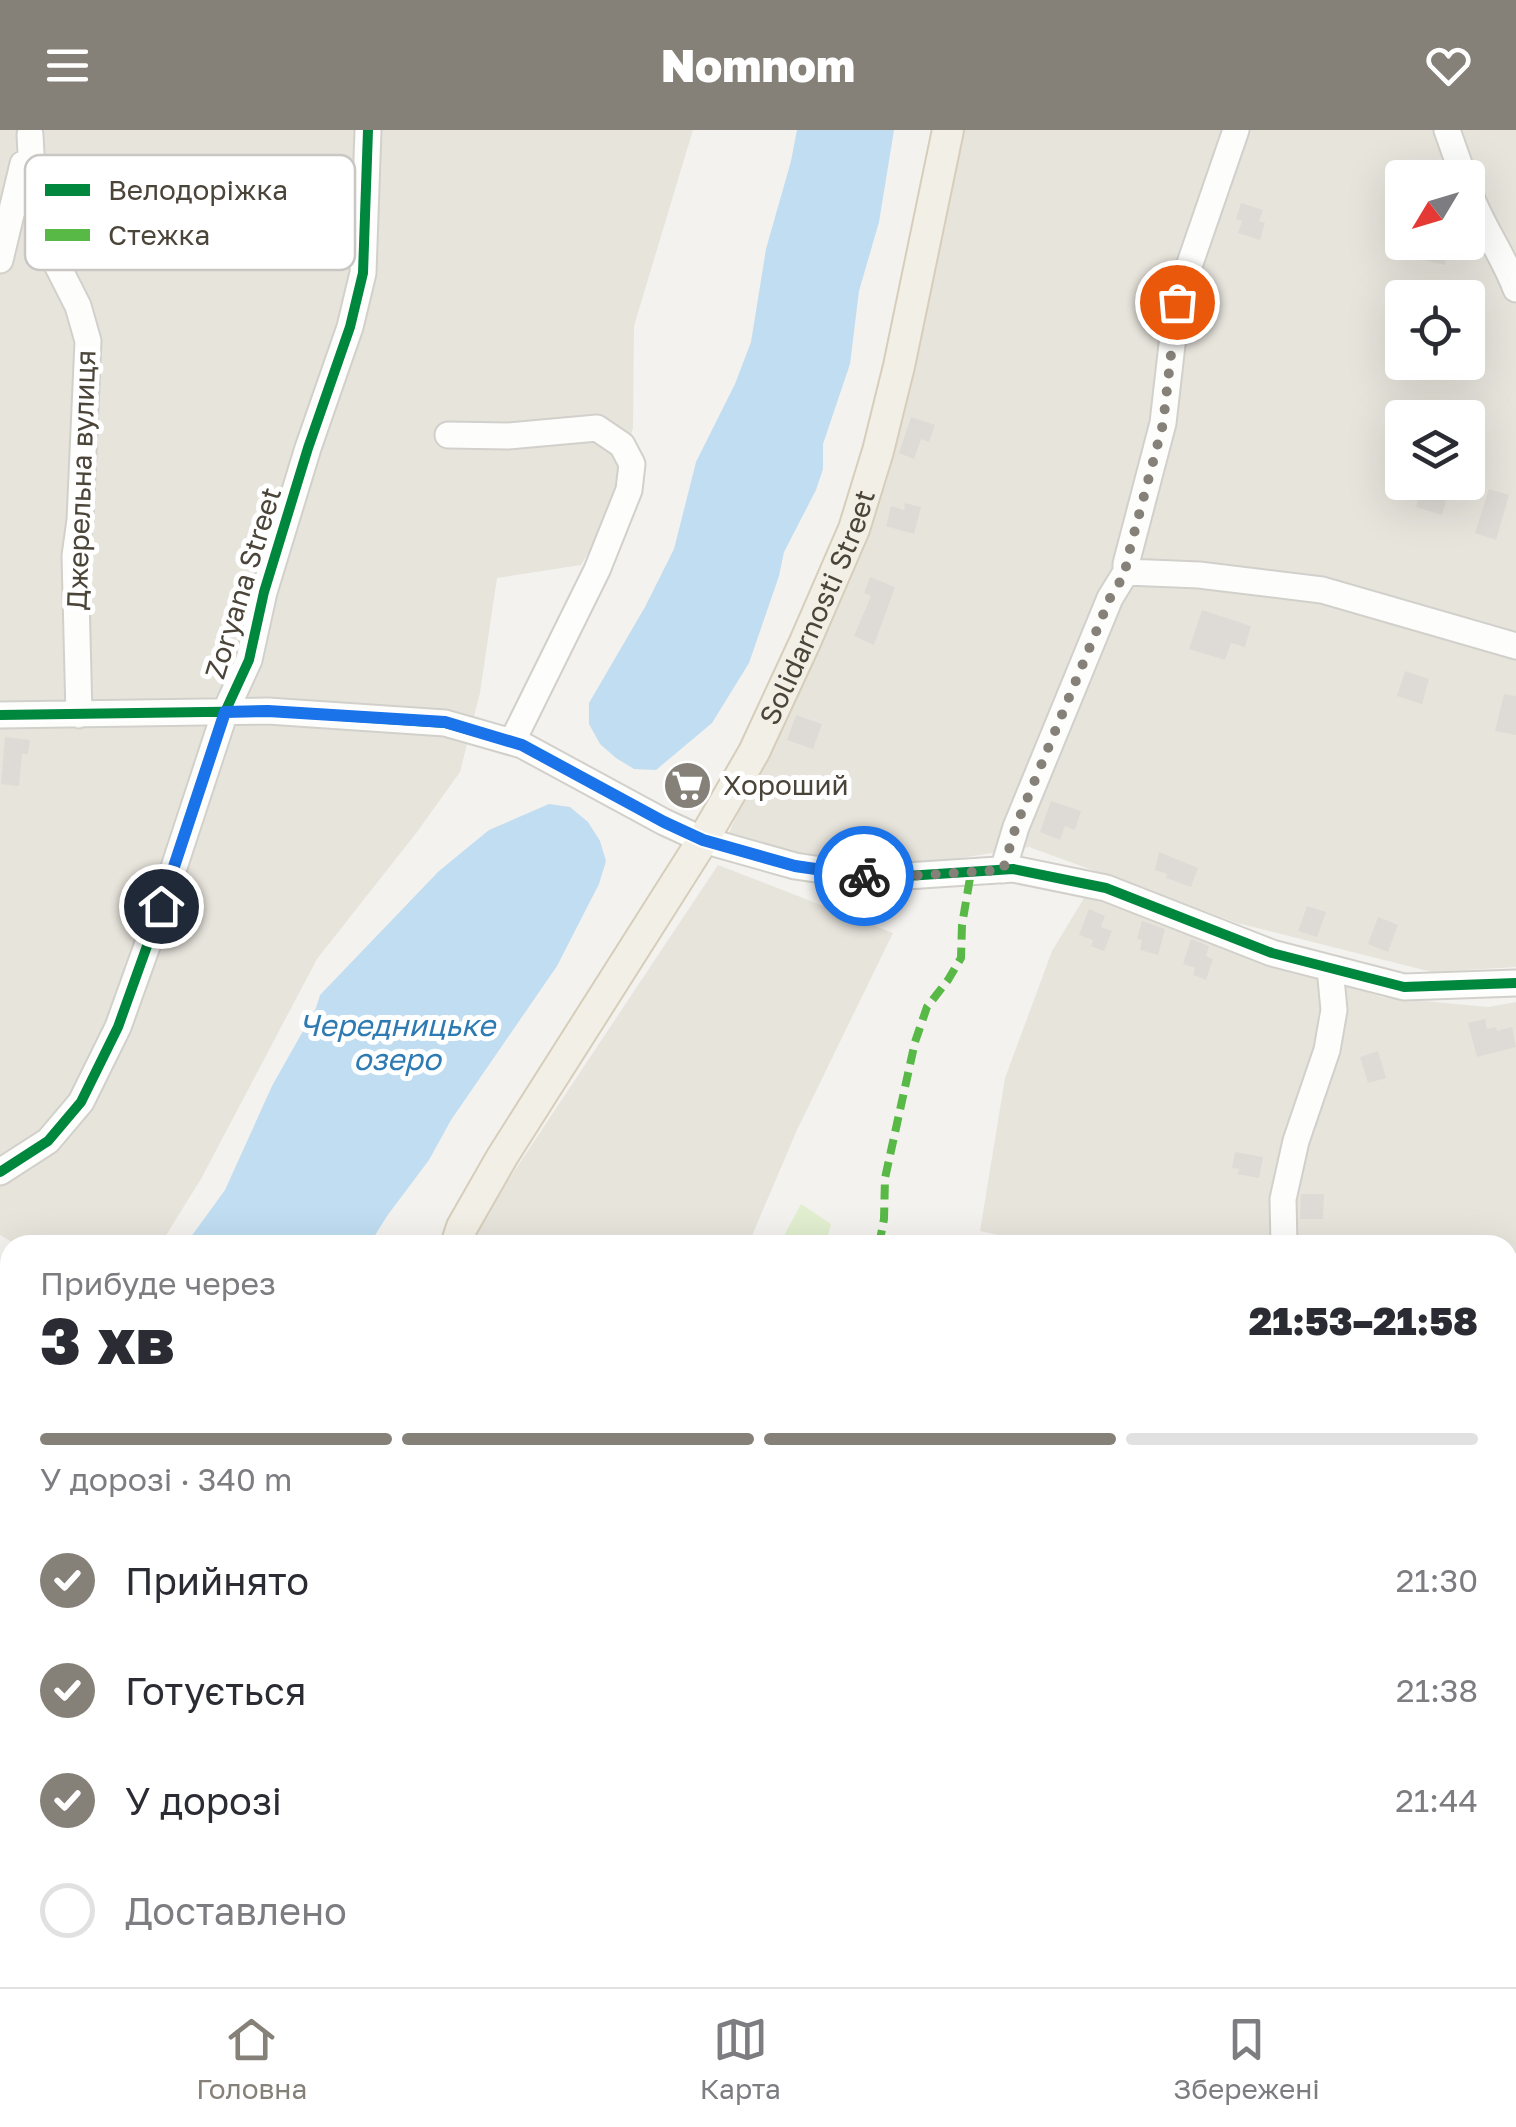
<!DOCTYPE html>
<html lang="uk">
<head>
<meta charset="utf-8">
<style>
  body { margin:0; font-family:"Golos Text",sans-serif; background:#f2f2f3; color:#2b2b33; height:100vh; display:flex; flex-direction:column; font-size:38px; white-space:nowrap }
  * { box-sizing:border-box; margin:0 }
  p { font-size:32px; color:#7c7c81 }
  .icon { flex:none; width:55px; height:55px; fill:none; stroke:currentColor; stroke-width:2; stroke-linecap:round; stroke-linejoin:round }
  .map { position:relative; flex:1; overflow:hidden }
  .drawer { position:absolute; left:0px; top:1105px; width:1518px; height:752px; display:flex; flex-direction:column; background:#fff; border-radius:30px 30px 0 0; box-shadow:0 10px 40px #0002 }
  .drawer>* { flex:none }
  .needle { width:65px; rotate:232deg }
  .tools { position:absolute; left:1385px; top:30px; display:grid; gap:20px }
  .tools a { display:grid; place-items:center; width:100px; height:100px; border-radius:10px; background:#fff; box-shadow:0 10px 40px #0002; font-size:50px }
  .pin { position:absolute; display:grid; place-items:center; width:85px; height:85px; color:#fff; margin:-42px; border:5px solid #fff; border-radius:50%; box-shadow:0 2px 10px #0007 }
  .courier { position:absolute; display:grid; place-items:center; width:100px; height:100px; margin:-50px; border:8px solid #1a73e8; border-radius:50%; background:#fff; color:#222; box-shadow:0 2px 12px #0007 }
  .overview em { font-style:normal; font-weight:800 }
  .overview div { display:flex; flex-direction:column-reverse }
  .overview { display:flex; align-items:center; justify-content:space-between; height:170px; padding:0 40px }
  h1 { font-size:65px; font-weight:800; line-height:75px }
  .bar { display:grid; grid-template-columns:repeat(4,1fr); gap:15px 10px; align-content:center; height:120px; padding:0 40px }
  .bar i { height:12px; border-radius:8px; background:#e1e1e2 }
  .bar .on { background:#868178 }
  .bar p { grid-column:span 4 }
  ol { padding:0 40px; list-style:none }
  li { display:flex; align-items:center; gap:30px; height:110px }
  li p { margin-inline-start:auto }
  li .icon { padding:10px; border-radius:50%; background:#868178; color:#fff; stroke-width:4 }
  li:last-child { color:#7c7c81 }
  li i { width:55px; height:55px; border:5px solid #e1e1e2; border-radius:50% }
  header { display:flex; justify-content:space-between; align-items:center; height:130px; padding:0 40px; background:#868178; color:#fff; font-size:45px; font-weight:800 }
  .dock { display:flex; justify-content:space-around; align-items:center; height:140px; border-top:2px solid #e1e1e2; background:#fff; font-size:28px; color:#7c7c81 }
  .dock a { display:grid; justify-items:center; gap:5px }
  .dock .on { color:#868178 }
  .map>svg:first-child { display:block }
</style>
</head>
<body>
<header><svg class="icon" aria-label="menu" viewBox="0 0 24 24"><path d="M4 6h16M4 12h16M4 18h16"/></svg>Nomnom<svg class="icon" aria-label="heart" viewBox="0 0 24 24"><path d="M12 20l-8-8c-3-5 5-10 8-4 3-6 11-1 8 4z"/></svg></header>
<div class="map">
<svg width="1516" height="1857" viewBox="0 0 1516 1857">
  <rect width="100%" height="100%" fill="#f4f2ee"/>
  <path fill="#e7e4dc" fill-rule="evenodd" d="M0,0H693L634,196L633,298L605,395L581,435L497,448L480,563L460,642L417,702L317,829L201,1049L160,1115H17L0,1105Z
    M955,0H1516V837L1432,842L1237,793L1029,717L930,733L810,727L729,703L886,352ZM1402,48H1468V112H1402ZM1402,168H1468V232H1402ZM1402,288H1468V352H1402Z
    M718,735L893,803L797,1000L748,1115H469L475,1100Z
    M1087,763L1248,825L1382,867L1488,877L1516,872V1392L1508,1395V1115H1044L980,1101L1005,948L1052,821Z
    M1516,1594V1857H1117L1128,1848H1508V1598Z
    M208,1848H609L607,1857H205Z"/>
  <path fill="#e1eecf" d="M801,1074L831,1094L826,1115H779Z
    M923,1848H1062L1055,1857H916Z"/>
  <path fill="#c0ddf1" d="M797,0H894L879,92L859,161L850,234L823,314V339L816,360L784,422L779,446L749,533L712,593L656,640L634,639L616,628L600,614L589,594V573L645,477L674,419L696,332L735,254L751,212L766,119L791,31Z
    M549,674L570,677L588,692L600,711L606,731L599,754L557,836L451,990L429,1030L387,1086L369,1115H185L225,1060L272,956L316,878L320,865L439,741L489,700Z
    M10,1388V1834L0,1849V1400Z"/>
  <path fill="#dedbd6" d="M1241,73L1263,80L1259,91L1265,93L1260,110L1238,103L1242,91L1236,89Z
    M1420,112H1450L1445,135L1416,128Z
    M911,287L935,295L929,312L921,309L914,329L899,323Z
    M1423,352H1451L1442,385L1416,377Z
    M1489,359L1509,365L1496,410L1475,403Z
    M905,373L921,377L914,404L886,396L891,376L904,380Z
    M870,447L895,457L874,515L854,506L871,466L864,463Z
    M1202,480L1251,496L1245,517L1231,513L1225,530L1189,519Z
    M1405,541L1429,549L1422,574L1397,566Z
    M1504,564L1516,566V605L1495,601Z
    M796,585L822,594L813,619L787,610Z
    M5,607L30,610L28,624H22L19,656L1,654Z
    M1051,671L1081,681L1075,700L1065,696L1060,710L1040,702Z
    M1159,722L1198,738L1191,757L1166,748L1167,744L1155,740Z
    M1307,776L1326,782L1317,807L1298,801Z
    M1089,779L1105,786L1101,797L1112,801L1104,821L1091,816L1093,810L1079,805Z
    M1378,787L1398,795L1388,822L1368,814Z
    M1142,791L1165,799L1158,825L1140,820L1142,810L1137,809Z
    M1191,809L1209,816L1206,826L1213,829L1206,850L1193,845L1195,838L1183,834Z
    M1485,889L1487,899L1496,897L1497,901L1512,897L1516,917L1477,927L1468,893Z
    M1378,921L1386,948L1368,953L1360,927Z
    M1235,1022L1263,1027L1259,1048L1237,1044L1240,1039L1232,1038Z
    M1301,1064H1324L1323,1089H1300Z"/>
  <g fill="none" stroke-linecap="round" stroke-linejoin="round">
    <defs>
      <path id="minor" d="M1447,0L1464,48
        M30,5L34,77L45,111L78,176L88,211L80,390L75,426L79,585
        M1468,59C1480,94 1503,124 1516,159
        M0,130L23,34
        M448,305L508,306L597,298L622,315L632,334L629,360L597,440L512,612
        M1126,442L1199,445L1322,460L1516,516
        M0,585L268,581L445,593L522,615L664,692L703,710L795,736L876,748L1013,739L1106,758L1272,823L1404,857L1516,853
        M1003,740L1016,697L1110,468L1126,442V434L1163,293L1177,171L1236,0
        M0,1042L48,1011L81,972L118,897L161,777L225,582L249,530L264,462L308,318L350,197L363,143L368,0
        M1284,1115L1283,1069L1296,1011L1327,920L1334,880L1330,838
        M412,1848L413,1857"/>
      <g id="major">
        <path id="s1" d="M456,1115L462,1097L502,1027L703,710L754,622L805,512L854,399L878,321L899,236L948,0"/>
        <path d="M186,1857L188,1848"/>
      </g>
    </defs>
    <use href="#minor" stroke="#d2d0cb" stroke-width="29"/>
    <use href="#major" stroke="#d6cebb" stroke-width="34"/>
    <use href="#minor" stroke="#fdfdfc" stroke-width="25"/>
    <use href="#major" stroke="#f2efe6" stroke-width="30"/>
    <path stroke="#58b947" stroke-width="8" stroke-dasharray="15 8" stroke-linecap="butt" d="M879,1115L884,1089L885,1048L915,912L927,877L948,850L961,828L962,795L971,742
      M686,1857V1848
      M772,1857L777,1848"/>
    <defs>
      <path id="cycleway" d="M0,585L268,581L445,593L522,615L664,692L703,710L795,736L876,748L1013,739L1106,758L1272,823L1404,857L1516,853
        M0,1042L48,1011L81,972L118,897L161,777L225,582L249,530L264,462L308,318L350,197L363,143L368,0"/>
    </defs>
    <use href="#cycleway" stroke="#fff" stroke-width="16"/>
    <use href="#cycleway" stroke="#00873e" stroke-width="10"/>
  </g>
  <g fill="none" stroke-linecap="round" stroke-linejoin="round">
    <path stroke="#868178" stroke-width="10" stroke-dasharray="0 18" d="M864,746L876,748L1003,740L1016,696L1110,468L1126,442V434L1163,294L1177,172"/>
    <path stroke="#1a73e8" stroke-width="12" d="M161,776L225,582L268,581L445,592L522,615L664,692L703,710L795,736L864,746"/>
  </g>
  <defs>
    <symbol id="supermarket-disc" viewBox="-11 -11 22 22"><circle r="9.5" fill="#868178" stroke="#fff"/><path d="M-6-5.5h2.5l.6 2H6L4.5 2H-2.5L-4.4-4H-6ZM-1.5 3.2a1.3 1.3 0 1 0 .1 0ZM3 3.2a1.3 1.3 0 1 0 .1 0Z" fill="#fff"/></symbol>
  </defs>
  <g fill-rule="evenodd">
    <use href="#supermarket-disc" x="660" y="628" width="55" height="55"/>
  </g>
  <g text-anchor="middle" stroke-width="10" stroke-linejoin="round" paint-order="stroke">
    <g font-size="28" fill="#4b4439" stroke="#fff">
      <text transform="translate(81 350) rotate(-88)" y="10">Джерельна вулиця</text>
      <text transform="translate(243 453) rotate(-73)" y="10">Zoryana Street</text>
      <text dy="10" stroke="none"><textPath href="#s1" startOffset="735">Solidarnosti Street</textPath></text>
    </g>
    <g font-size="28" fill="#4b4439" stroke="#fff" text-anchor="start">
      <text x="723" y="665">Хороший</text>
    </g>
    <g font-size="30" font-style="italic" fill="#2e7ab2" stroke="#fff">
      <text x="397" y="906">Чередницьке<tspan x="397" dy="34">озеро</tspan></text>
    </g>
  </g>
  <rect x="25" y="25" width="330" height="115" rx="15" fill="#fff" stroke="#c9c7c4" stroke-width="2.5"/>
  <rect x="45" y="54" width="45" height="12" fill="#00873e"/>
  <rect x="45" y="99" width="45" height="12" fill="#58b947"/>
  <g font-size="28" fill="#4b4439">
    <text x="108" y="70">Велодоріжка</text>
    <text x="108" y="115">Стежка</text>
  </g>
</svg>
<div class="tools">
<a><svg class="needle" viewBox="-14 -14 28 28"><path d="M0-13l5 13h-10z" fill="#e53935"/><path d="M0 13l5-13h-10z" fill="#7c7c81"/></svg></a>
<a><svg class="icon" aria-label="locate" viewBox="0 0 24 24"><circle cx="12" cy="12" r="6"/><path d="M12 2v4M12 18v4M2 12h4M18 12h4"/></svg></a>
<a><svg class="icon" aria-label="layers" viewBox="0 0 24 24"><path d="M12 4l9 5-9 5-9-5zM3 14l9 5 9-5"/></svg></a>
</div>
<div class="pin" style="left:1177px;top:172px;background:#ea580c"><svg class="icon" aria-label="bag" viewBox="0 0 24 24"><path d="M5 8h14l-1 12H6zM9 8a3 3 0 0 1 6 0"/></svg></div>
<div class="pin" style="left:161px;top:776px;background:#1f2937"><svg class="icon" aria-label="home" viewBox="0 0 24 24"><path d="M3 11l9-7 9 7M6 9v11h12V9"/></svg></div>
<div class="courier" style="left:864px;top:746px"><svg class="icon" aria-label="bike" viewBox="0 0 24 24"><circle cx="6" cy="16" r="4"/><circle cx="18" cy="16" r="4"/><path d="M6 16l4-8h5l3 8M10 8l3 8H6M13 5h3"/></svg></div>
<section class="drawer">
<div class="overview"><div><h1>3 хв</h1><p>Прибуде через</p></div><em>21:53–21:58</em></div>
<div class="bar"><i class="on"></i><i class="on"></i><i class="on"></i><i></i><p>У дорозі · 340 m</p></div>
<ol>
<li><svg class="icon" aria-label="check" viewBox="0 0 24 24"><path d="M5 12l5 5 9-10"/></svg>Прийнято<p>21:30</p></li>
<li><svg class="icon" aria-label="check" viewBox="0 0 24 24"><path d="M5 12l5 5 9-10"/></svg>Готується<p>21:38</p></li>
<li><svg class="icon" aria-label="check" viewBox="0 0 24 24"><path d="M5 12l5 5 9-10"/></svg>У дорозі<p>21:44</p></li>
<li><i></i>Доставлено</li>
</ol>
</section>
</div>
<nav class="dock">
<a class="on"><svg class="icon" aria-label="home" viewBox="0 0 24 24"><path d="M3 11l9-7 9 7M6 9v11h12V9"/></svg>Головна</a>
<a><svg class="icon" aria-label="map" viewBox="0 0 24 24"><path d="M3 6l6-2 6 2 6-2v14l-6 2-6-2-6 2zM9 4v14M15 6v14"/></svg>Карта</a>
<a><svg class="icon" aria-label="saved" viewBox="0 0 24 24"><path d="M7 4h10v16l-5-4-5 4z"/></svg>Збережені</a>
</nav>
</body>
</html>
